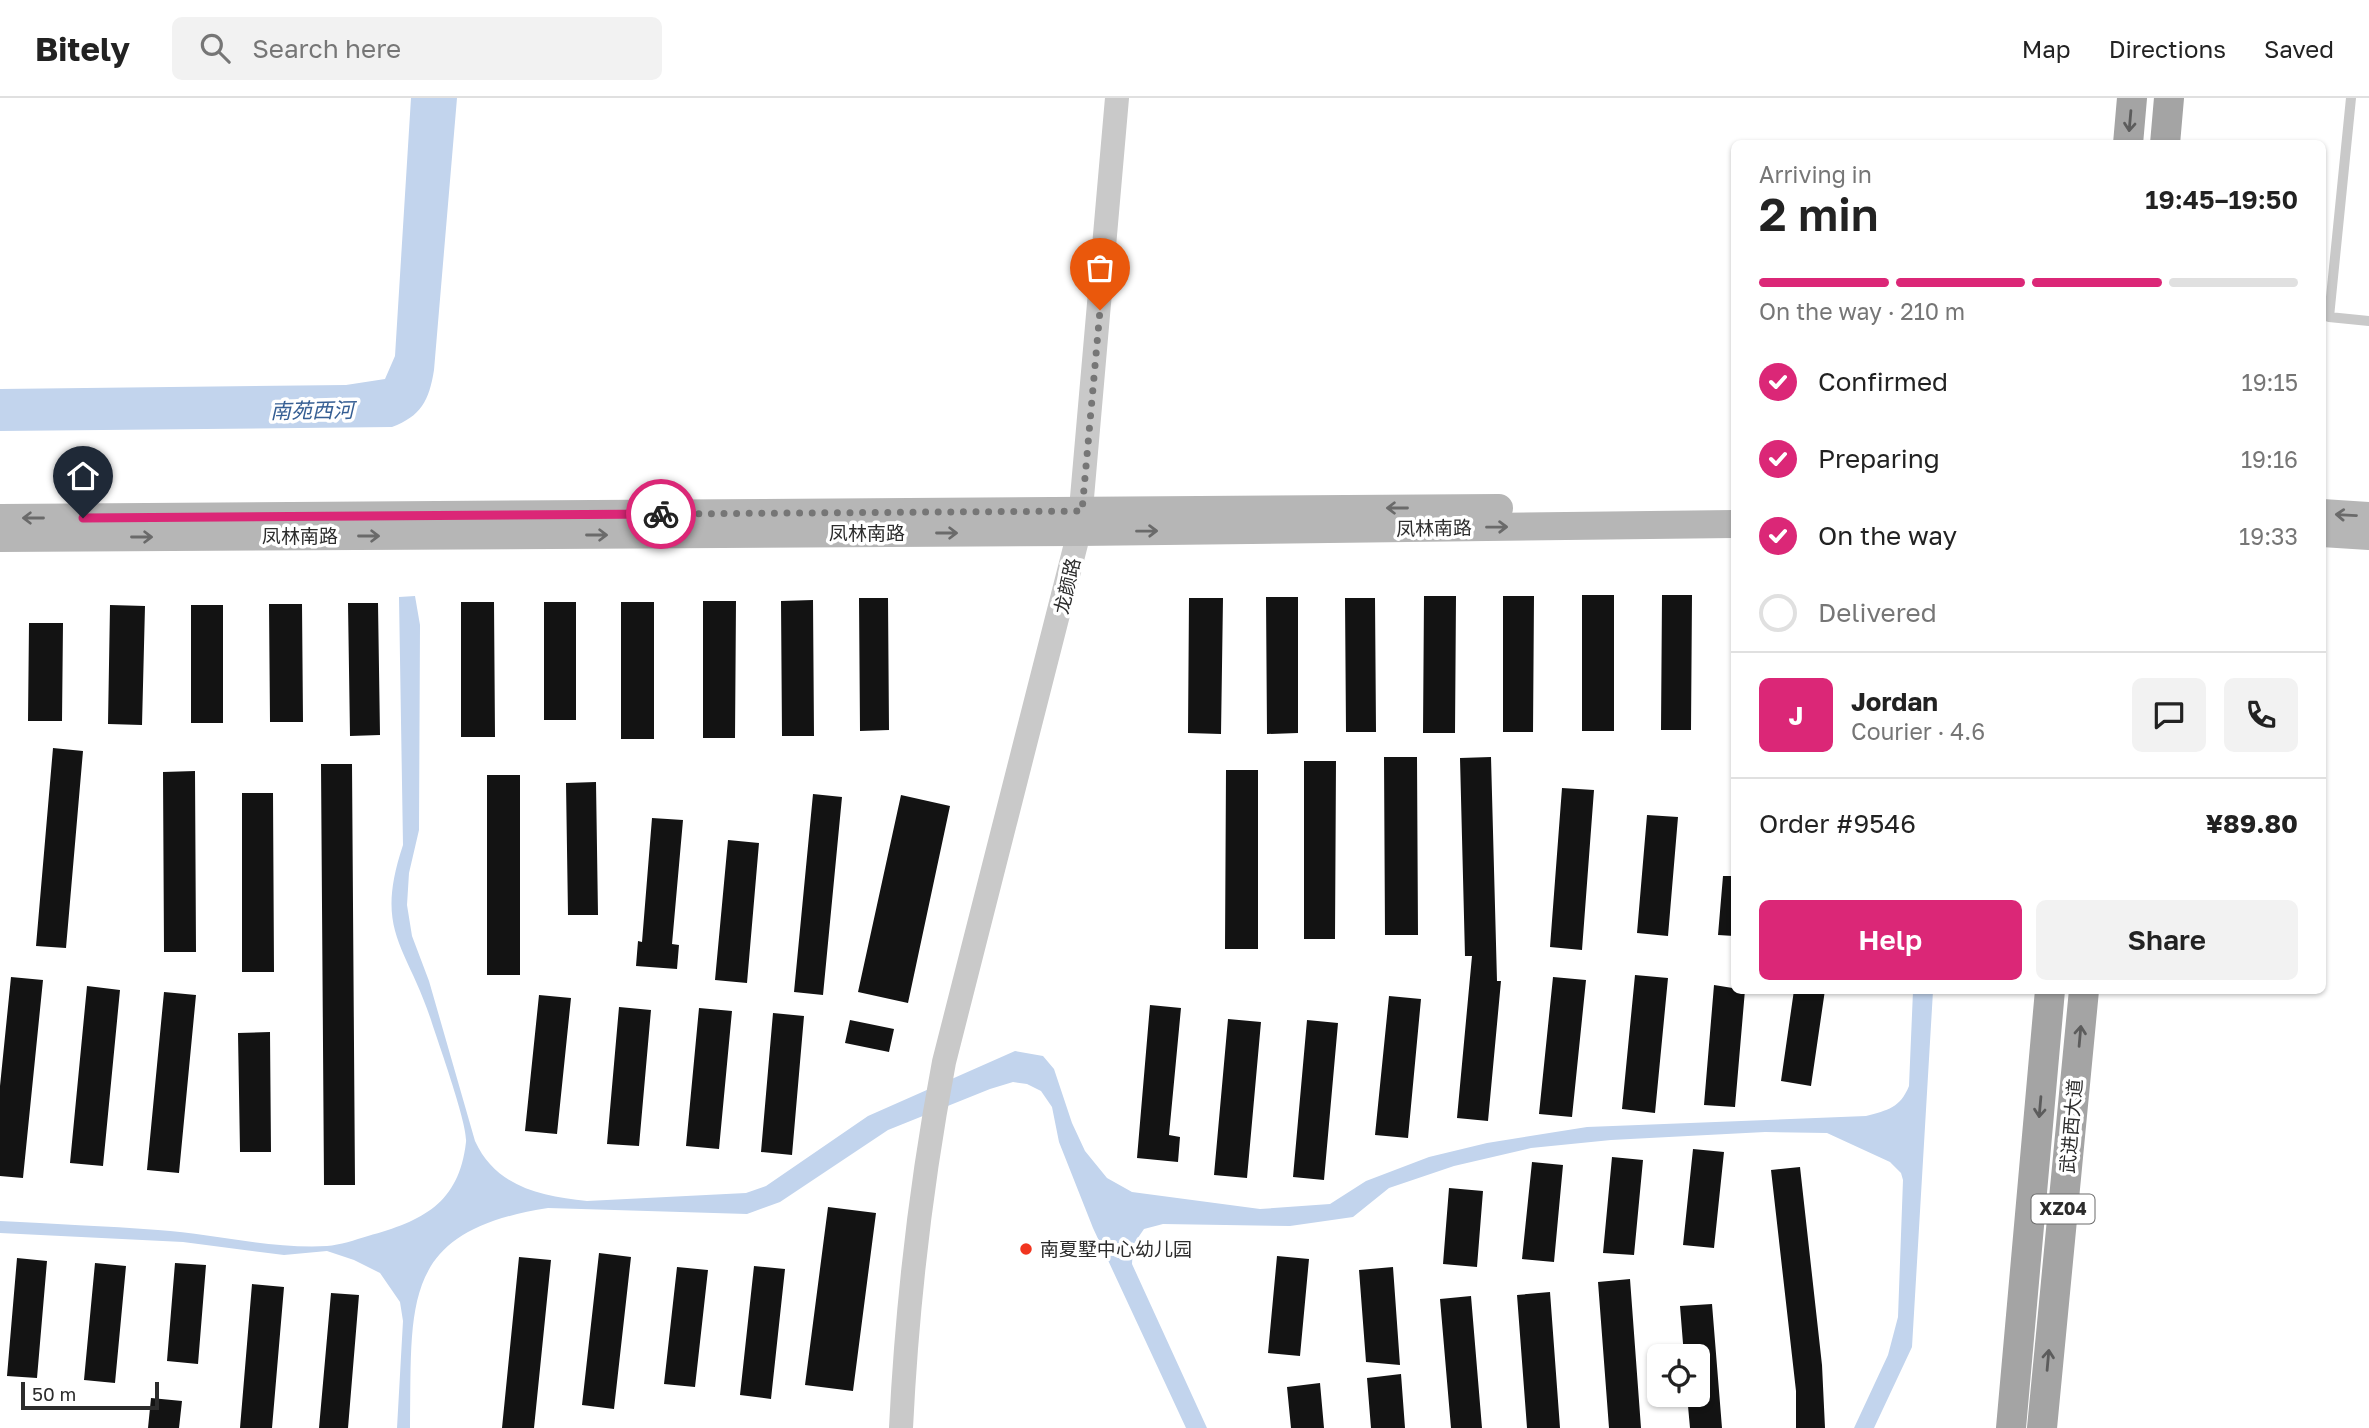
<!DOCTYPE html>
<html lang="en">
<head>
<meta charset="utf-8">
<style>
  body { margin:0; font-family:"Golos Text","Noto Sans SC",sans-serif; background:#f2f2f2; color:#222; height:100vh; display:flex; flex-direction:column; font-size:26px; white-space:nowrap }
  * { box-sizing:border-box; margin:0 }
  p { font-size:23px; color:#767676 }
  .icon { flex:none; width:38px; height:38px; fill:none; stroke:currentColor; stroke-width:2; stroke-linecap:round; stroke-linejoin:round }
  .map { position:relative; flex:1; overflow:hidden }
  .side { position:absolute; left:1731px; top:42px; width:595px; height:854px; display:flex; flex-direction:column; background:#fff; border-radius:10px; box-shadow:0 2px 5px #0004 }
  .side>* { flex:none }
  .buttons { position:absolute; left:1647px; top:1246px; display:grid; gap:14px }
  .buttons a { display:grid; place-items:center; width:63px; height:63px; border-radius:10px; background:#fff; box-shadow:0 2px 5px #0004; font-size:35px }
  .scale { position:absolute; left:21px; bottom:18px; width:138px; box-sizing:border-box; padding-left:7px; border:4px solid #2c2c2c; border-top:0; font-size:19px; line-height:24px; white-space:nowrap; color:#2c2c2c; -webkit-text-stroke:5px #fff; paint-order:stroke }
  .pin { position:absolute; display:grid; place-items:center; width:60px; height:60px; color:#fff; margin:-72px -30px; border-radius:50% 50% 50% 0; rotate:-45deg; box-shadow:0 0 7px #0007 }
  .pin .icon { rotate:45deg }
  .courier { position:absolute; display:grid; place-items:center; width:70px; height:70px; margin:-35px; border:5px solid #db2777; border-radius:50%; background:#fff; color:#222; box-shadow:0 2px 9px #0007 }
  .summary em { font-style:normal; font-weight:600 }
  .summary div { display:flex; flex-direction:column-reverse }
  .summary { display:flex; align-items:center; justify-content:space-between; height:119px; padding:0 28px }
  h1 { font-size:46px; font-weight:600; line-height:52px }
  .bar { display:grid; grid-template-columns:repeat(4,1fr); gap:10px 7px; align-content:center; height:84px; padding:0 28px }
  .bar i { height:9px; border-radius:5px; background:#e0e0e0 }
  .bar .current { background:#db2777 }
  .bar p { grid-column:span 4 }
  .line { display:flex; align-items:center; gap:18px; padding:0 28px; border-top:2px solid #e0e0e0 }
  .line div { flex:1 }
  .round { display:grid; place-items:center; flex:none; width:74px; height:74px; border-radius:10px; background:#f2f2f2 }
  ol { padding:0 28px; list-style:none }
  li { display:flex; align-items:center; gap:21px; height:77px }
  li p { margin-inline-start:auto }
  li .icon { padding:7px; border-radius:50%; background:#db2777; color:#fff; stroke-width:4 }
  li:last-child { color:#767676 }
  li i { width:38px; height:38px; border:4px solid #e0e0e0; border-radius:50% }
  .primary-button { display:flex; gap:14px; margin-top:auto; padding:14px 28px }
  .primary-button a { flex:1; height:80px; border-radius:10px; background:#db2777; color:#fff; font-size:28px; font-weight:600; line-height:80px; text-align:center }
  .primary-button a+a { background:#f2f2f2; color:#222 }
  header { display:flex; align-items:center; gap:42px; box-sizing:border-box; height:98px; padding:0 35px; background:#fff; border-bottom:2px solid #e0e0e0 }
  header strong { font-size:33px }
  nav { display:flex; gap:38px; margin-inline-start:auto; font-size:24px }
  .search { width:490px; height:63px; background:#f2f2f2; display:flex; align-items:center; gap:18px; box-sizing:border-box; padding:0 24px; border-radius:10px; color:#767676; font-size:26px }
  .map>svg:first-child { display:block }
</style>
</head>
<body>
<header>
<strong>Bitely</strong>
<div class="search"><svg class="icon" aria-label="search" viewBox="0 0 24 24"><circle cx="10" cy="10" r="6"/><path d="M15 15l6 6"/></svg>Search here</div>
<nav><a>Map</a><a>Directions</a><a>Saved</a></nav>
</header>
<div class="map">
<svg width="2369" height="1330" viewBox="0 0 2369 1330">
  <rect width="100%" height="100%" fill="#fff"/>
  <path fill="#c2d4ed" d="M411,0H457L434,272C429,303 421,318 392,329L0,333V291L346,287L385,281L395,258Z
    M415,498L420,527L419,732L409,775L407,807L412,838L429,883L475,1043C496,1089 541,1098 587,1103L746,1095L766,1088L868,1018L1015,953L1043,958L1054,971L1072,1025L1085,1053L1107,1080L1132,1094L1260,1111L1330,1106L1366,1083L1429,1059L1487,1045L1587,1029L1866,1018C1888,1012 1900,1010 1909,988L1913,893H1933L1912,1249L1874,1330H1854L1888,1257L1898,1219L1903,1082L1901,1075L1890,1064L1827,1035L1765,1034L1611,1042L1531,1050L1454,1068L1389,1090L1353,1119L1290,1128L1163,1126L1144,1131L1133,1147L1132,1166L1207,1330H1186L1093,1130L1059,1044L1052,1009L1041,993L1027,986L1013,984L990,991L888,1032L780,1104L747,1116L548,1110C400,1133 412,1203 410,1330H397L403,1223L400,1204L380,1175L354,1162L327,1153L284,1157L183,1144L0,1135V1123C53,1126 106,1128 158,1132C214,1136 271,1151 327,1148C340,1147 355,1142 368,1138C422,1123 459,1106 466,1044C468,1027 438,944 431,922C406,846 374,834 403,747L399,499Z"/>
  <path fill="#131313" d="M1582,497H1614V633H1582Z
    M1662,497H1692L1691,632H1661Z
    M1424,498H1456L1455,635H1423Z
    M1503,498H1534L1533,634H1503Z
    M1266,499H1298V635L1267,636Z
    M859,500H888L889,632L860,633Z
    M1189,500H1223L1221,636L1188,635Z
    M1345,500H1375L1376,634H1346Z
    M813,502L814,638H782L781,503Z
    M703,503H736L735,640H703Z
    M461,504H494L495,639H461Z
    M544,504H576V622H544Z
    M621,504H654V641H621Z
    M348,505H378L380,637L350,638Z
    M269,506H302L303,624H270Z
    M110,507L145,508L142,627L108,626Z
    M191,507H223V625H191Z
    M29,525H63L62,623H28Z
    M53,650L83,653L66,850L36,848Z
    M1384,659H1417L1418,837H1385Z
    M1491,659L1497,883H1501L1488,1023L1457,1020L1472,858H1465L1460,660Z
    M1304,663H1336L1335,841H1304Z
    M321,666H352L355,1087H324Z
    M1226,672H1258V851H1225Z
    M195,673L196,854H164L163,674Z
    M487,677H520V877H487Z
    M596,684L598,817H568L566,685Z
    M1562,690L1594,692L1582,852L1550,849Z
    M242,695H273L274,874H242Z
    M813,696L842,699L823,897L794,894Z
    M901,697L950,708L908,905L858,894Z
    M1647,717L1678,719L1668,838L1637,835Z
    M652,720L683,722L672,846L679,847L677,871L636,868L638,843L642,844Z
    M728,742L759,745L747,885L715,882Z
    M1723,778H1734V838L1718,837Z
    M1635,877L1668,880L1655,1015L1622,1011Z
    M11,879L43,882L23,1080L0,1078V988Z
    M1553,879L1586,882L1572,1019L1539,1016Z
    M1714,887L1745,892L1735,1009L1704,1007Z
    M87,888L120,892L103,1068L70,1065Z
    M1794,892H1825L1811,988L1781,983Z
    M164,894L196,897L179,1075L147,1072Z
    M539,897L571,900L557,1036L525,1033Z
    M1389,898L1421,901L1408,1040L1375,1037Z
    M1150,907L1181,910L1169,1037L1180,1039L1178,1064L1137,1060Z
    M619,909L651,912L639,1048L607,1046Z
    M699,910L732,913L719,1051L686,1048Z
    M773,915L804,918L792,1057L761,1054Z
    M1228,921L1261,924L1247,1080L1214,1077Z
    M850,922L894,931L889,954L845,945Z
    M1307,922L1338,925L1324,1082L1293,1079Z
    M270,934L271,1054H240L238,935Z
    M1693,1051L1724,1054L1714,1150L1683,1147Z
    M1612,1059L1643,1062L1634,1157L1603,1155Z
    M1532,1064L1563,1067L1554,1164L1522,1161Z
    M1800,1069L1822,1267L1825,1330H1796V1293L1771,1072Z
    M1449,1090L1483,1093L1477,1169L1443,1166Z
    M828,1109L876,1115L853,1293L805,1287Z
    M599,1155L631,1159L614,1311L582,1307Z
    M1277,1158L1309,1161L1300,1258L1268,1255Z
    M519,1159L551,1162L534,1330H502Z
    M17,1160L47,1163L37,1280L7,1278Z
    M95,1165L126,1168L115,1285L84,1282Z
    M175,1165L206,1167L198,1266L167,1263Z
    M754,1168L785,1171L771,1301L740,1297Z
    M677,1169L708,1172L695,1289L664,1286Z
    M1393,1169L1400,1267L1366,1264L1359,1172Z
    M1630,1181L1641,1330H1609L1598,1184Z
    M252,1186L284,1189L272,1330H240Z
    M1550,1194L1560,1330H1527L1517,1197Z
    M331,1195L359,1197L348,1330H319Z
    M1471,1198L1482,1330H1451L1440,1201Z
    M1712,1206L1722,1330H1690L1687,1297H1698V1258H1684L1680,1208Z
    M1401,1276L1405,1330H1371L1367,1280Z
    M1320,1285L1324,1330H1291L1287,1289Z
    M151,1300L182,1303L179,1330H148Z"/>
  <g fill="none" stroke-linecap="round" stroke-linejoin="round">
    <path stroke="#c9c9c9" stroke-width="10" d="M2351,0L2329,219L2369,223"/>
    <path stroke="#c9c9c9" stroke-width="24" d="M901,1330C907,1207 921,1085 944,964L1079,434L1117,0"/>
    <path stroke="#b6b6b6" stroke-width="28" d="M2322,415L2369,418
      M0,420L1499,410
      M2322,435L2369,438
      M0,440L1079,434L1734,426"/>
    <path stroke="#a4a4a4" stroke-width="30" d="M2128,46L2132,0
      M2165,46L2169,0
      M2011,1330L2050,892
      M2042,1330L2084,892"/>
  </g>
  <defs><path id="oneway-shaft" d="M-6 0H5M1.5-3L5.5 0L1.5 3" fill="none" stroke-width="1.6" stroke-linecap="round" stroke-linejoin="round" transform="scale(1.75)"/></defs>
  <g stroke="#5c5c5c">
    <use href="#oneway-shaft" transform="translate(2130 23) rotate(95)"/>
    <use href="#oneway-shaft" transform="translate(2080 938) rotate(-85)"/>
    <use href="#oneway-shaft" transform="translate(2040 1009) rotate(95)"/>
    <use href="#oneway-shaft" transform="translate(2048 1262) rotate(-85)"/>
  </g>
  <g stroke="#6a6a6a">
    <use href="#oneway-shaft" transform="translate(1397 410) rotate(180)"/>
    <use href="#oneway-shaft" transform="translate(2346 417) rotate(-177)"/>
    <use href="#oneway-shaft" transform="translate(33 420) rotate(180)"/>
    <use href="#oneway-shaft" transform="translate(1497 429) rotate(-1)"/>
    <use href="#oneway-shaft" transform="translate(1147 433) rotate(-1)"/>
    <use href="#oneway-shaft" transform="translate(947 435)"/>
    <use href="#oneway-shaft" transform="translate(597 437)"/>
    <use href="#oneway-shaft" transform="translate(369 438)"/>
    <use href="#oneway-shaft" transform="translate(142 439)"/>
  </g>
  <g fill="none" stroke-linecap="round" stroke-linejoin="round">
    <path stroke="#767676" stroke-width="7" stroke-dasharray="0 12.6" d="M661,416L1082,413L1100,212"/>
    <path stroke="#db2777" stroke-width="9" d="M83,420L661,416"/>
  </g>
  <circle fill="#f1351f" stroke="#fff" stroke-width="2.5" cx="1026" cy="1151" r="7"/>
  <g text-anchor="middle" stroke-width="7" stroke-linejoin="round" paint-order="stroke">
    <rect fill="#fff" stroke="#6b6b6b" stroke-width="2" x="2031.5" y="1096.5" width="63" height="29" rx="5"/>
    <g font-size="18" font-weight="bold" fill="#2c2c2c">
      <text x="2063" y="1117">XZ04</text>
    </g>
    <g font-size="19" fill="#2c2c2c" stroke="#fff">
      <text transform="translate(1434 430) rotate(-1)" y="7">凤林南路</text>
      <text x="867" y="442">凤林南路</text>
      <text x="300" y="445">凤林南路</text>
      <text transform="translate(1067 488) rotate(-77)" y="7">龙颜路</text>
      <text transform="translate(2071 1028) rotate(-85)" y="7">武进西大道</text>
    </g>
    <g font-size="19" fill="#2c2c2c" stroke="#fff" text-anchor="start">
      <text x="1040" y="1158">南夏墅中心幼儿园</text>
    </g>
    <g font-size="21" font-style="italic" fill="#355e93" stroke="#fff">
      <text transform="translate(312 313) rotate(-1)" y="7">南苑西河</text>
    </g>
  </g>
</svg>
<div class="buttons">
<a><svg class="icon" aria-label="locate" viewBox="0 0 24 24"><circle cx="12" cy="12" r="6"/><path d="M12 2v4M12 18v4M2 12h4M18 12h4"/></svg></a>
</div>
<div class="scale">50 m</div>
<div class="pin" style="left:1100px;top:212px;background:#ea580c"><svg class="icon" aria-label="bag" viewBox="0 0 24 24"><path d="M5 8h14l-1 12H6zM9 8a3 3 0 0 1 6 0"/></svg></div>
<div class="pin" style="left:83px;top:420px;background:#1f2937"><svg class="icon" aria-label="home" viewBox="0 0 24 24"><path d="M3 11l9-7 9 7M6 9v11h12V9"/></svg></div>
<div class="courier" style="left:661px;top:416px"><svg class="icon" aria-label="bike" viewBox="0 0 24 24"><circle cx="6" cy="16" r="4"/><circle cx="18" cy="16" r="4"/><path d="M6 16l4-8h5l3 8M10 8l3 8H6M13 5h3"/></svg></div>
<section class="side">
<div class="summary"><div><h1>2 min</h1><p>Arriving in</p></div><em>19:45–19:50</em></div>
<div class="bar"><i class="current"></i><i class="current"></i><i class="current"></i><i></i><p>On the way · 210 m</p></div>
<ol>
<li><svg class="icon" aria-label="check" viewBox="0 0 24 24"><path d="M5 12l5 5 9-10"/></svg>Confirmed<p>19:15</p></li>
<li><svg class="icon" aria-label="check" viewBox="0 0 24 24"><path d="M5 12l5 5 9-10"/></svg>Preparing<p>19:16</p></li>
<li><svg class="icon" aria-label="check" viewBox="0 0 24 24"><path d="M5 12l5 5 9-10"/></svg>On the way<p>19:33</p></li>
<li><i></i>Delivered</li>
</ol>
<div class="line" style="height:126px"><b class="round" style="background:#db2777;color:#fff">J</b><div><b>Jordan</b><p>Courier · 4.6</p></div><a class="round"><svg class="icon" aria-label="chat" viewBox="0 0 24 24"><path d="M4 5h16v11H9l-5 4z"/></svg></a><a class="round"><svg class="icon" aria-label="phone" viewBox="0 0 24 24"><path d="M5 4h4l2 5-3 2q2 4 5 5l2-3 5 2v4C11 20 4 13 5 4z"/></svg></a></div>
<div class="line" style="height:91px"><div>Order #9546</div><b>¥89.80</b></div>
<div class="primary-button"><a>Help</a><a>Share</a></div>
</section>
</div>
</body>
</html>
